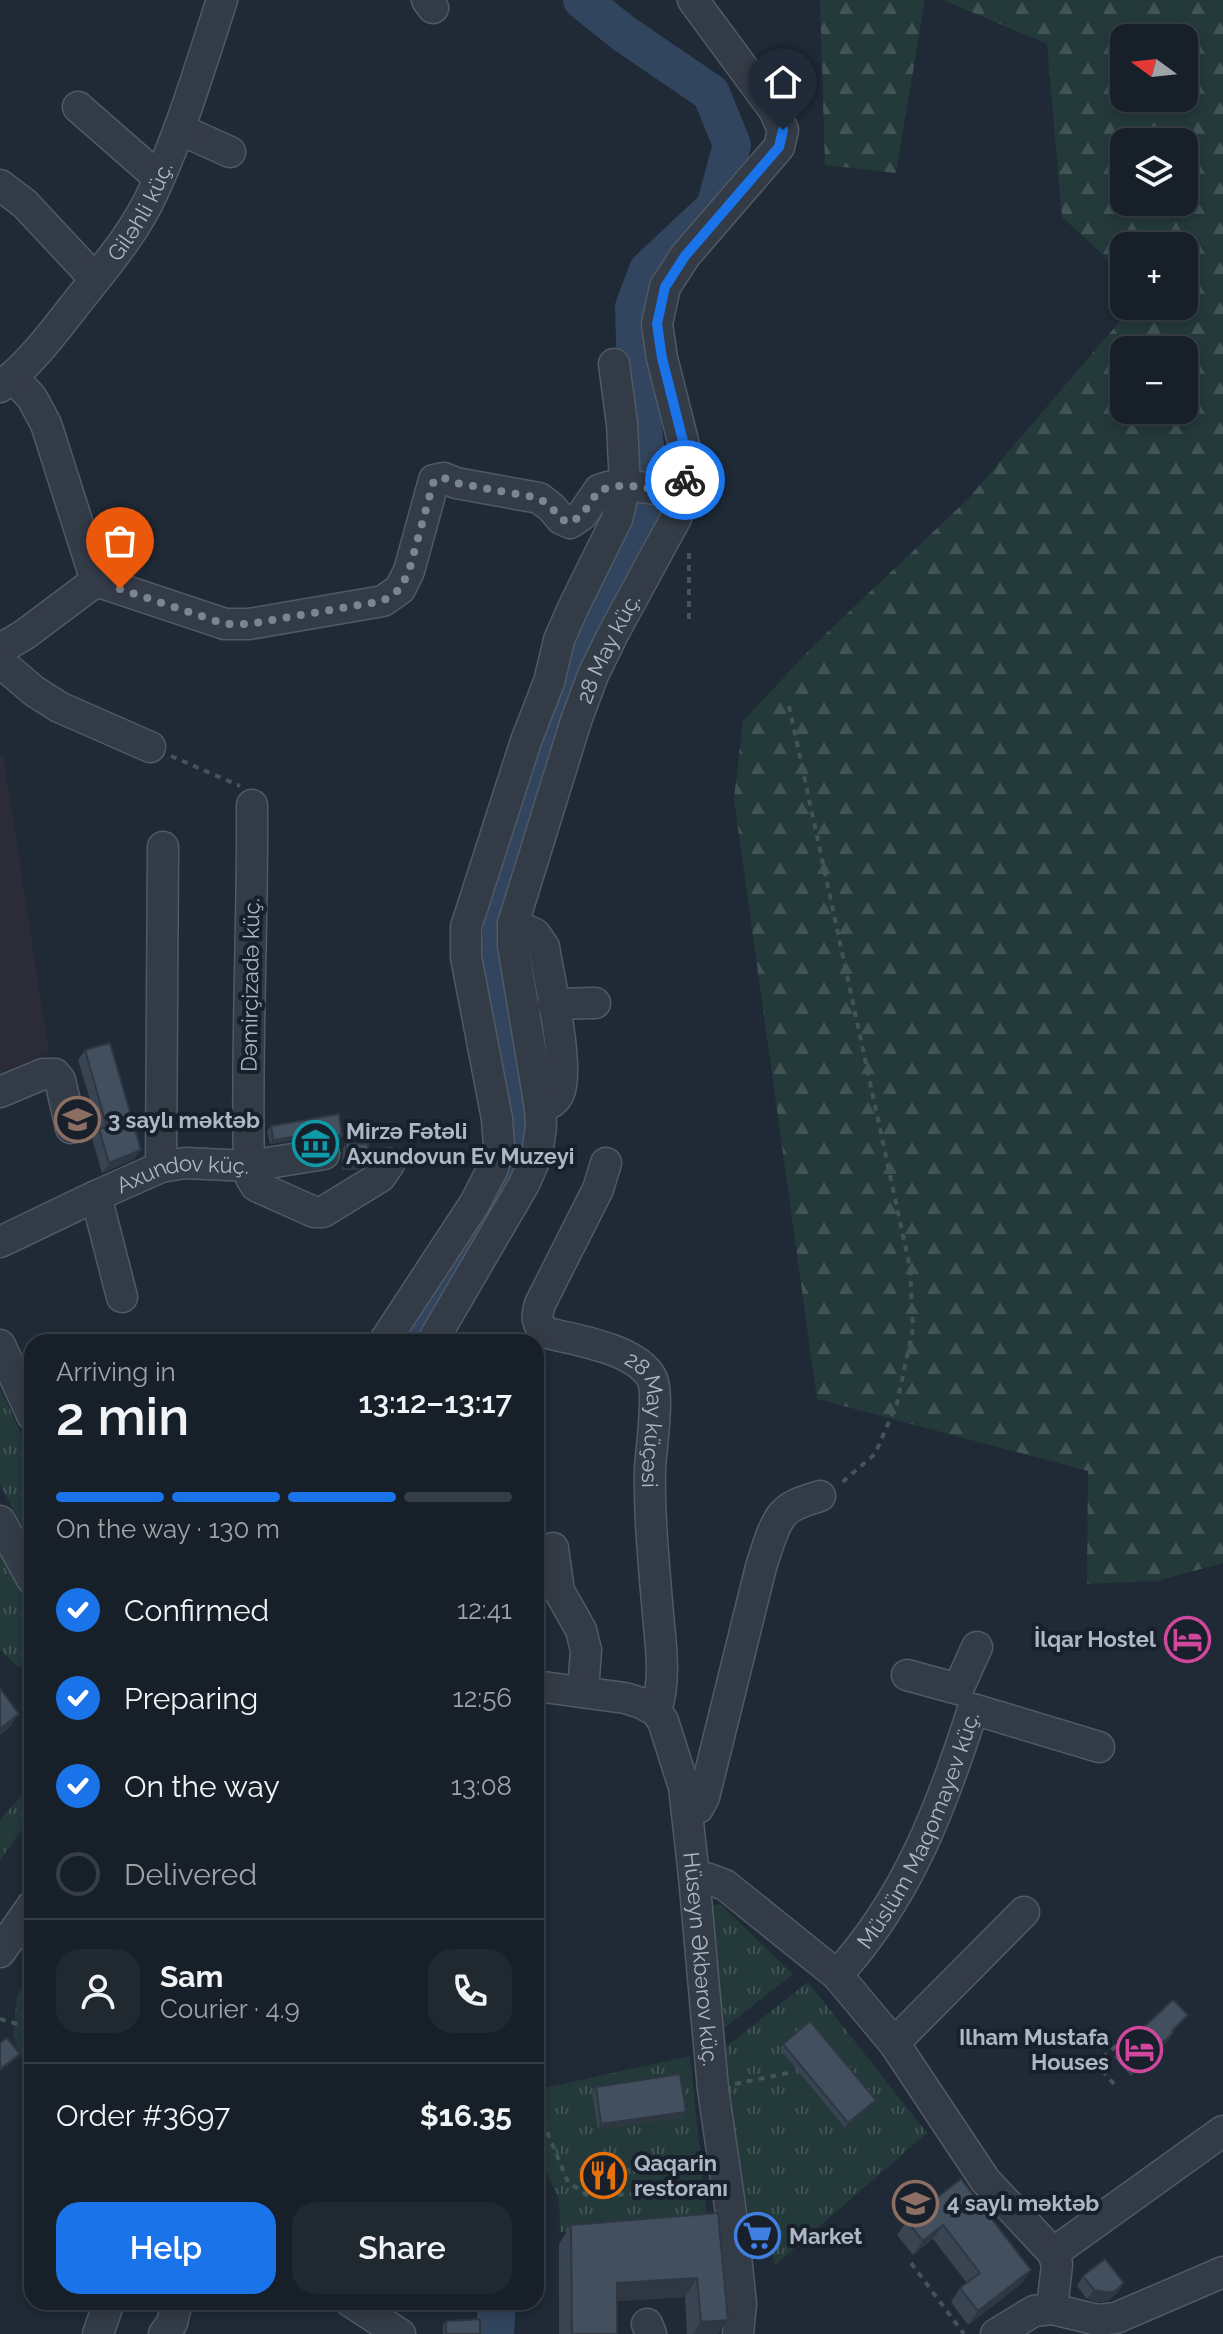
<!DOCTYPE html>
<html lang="en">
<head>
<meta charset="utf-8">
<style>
  body { margin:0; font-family:Raleway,sans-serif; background:#202830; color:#f1f3f6; height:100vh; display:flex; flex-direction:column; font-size:30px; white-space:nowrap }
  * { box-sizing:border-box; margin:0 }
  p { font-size:26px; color:#9ea3a8 }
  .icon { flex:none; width:44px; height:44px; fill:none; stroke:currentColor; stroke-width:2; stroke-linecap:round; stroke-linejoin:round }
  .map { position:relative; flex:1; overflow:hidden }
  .panel { position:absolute; left:24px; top:1334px; width:520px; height:976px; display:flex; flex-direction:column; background:#172028; border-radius:24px; box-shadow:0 4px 12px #0003,0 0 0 2px #363e45 }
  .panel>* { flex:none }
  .needle { width:52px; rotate:285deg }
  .fabs { position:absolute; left:1110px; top:24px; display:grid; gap:16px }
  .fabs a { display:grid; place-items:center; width:88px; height:88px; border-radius:16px; background:#172028; box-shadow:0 4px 12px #0003,0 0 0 2px #363e45; font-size:40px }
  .pin { position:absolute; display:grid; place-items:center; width:68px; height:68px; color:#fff; margin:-82px -34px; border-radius:50% 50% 50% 0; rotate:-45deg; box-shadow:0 0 8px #0007 }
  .pin .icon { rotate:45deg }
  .courier { position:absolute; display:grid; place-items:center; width:80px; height:80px; margin:-40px; border:6px solid #1a73e8; border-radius:50%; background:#fff; color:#222; box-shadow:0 2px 10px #0007 }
  .head em { font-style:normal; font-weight:600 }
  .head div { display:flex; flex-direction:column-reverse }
  .head { display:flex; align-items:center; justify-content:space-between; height:136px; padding:0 32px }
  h1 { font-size:52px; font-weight:600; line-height:60px }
  .bar { display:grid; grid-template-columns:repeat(4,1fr); gap:12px 8px; align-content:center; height:96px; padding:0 32px }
  .bar i { height:10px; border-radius:6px; background:#363e45 }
  .bar .on { background:#1a73e8 }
  .bar p { grid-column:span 4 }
  .line { display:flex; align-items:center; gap:20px; padding:0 32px; border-top:2px solid #363e45 }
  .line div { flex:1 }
  .round { display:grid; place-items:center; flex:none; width:84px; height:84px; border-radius:24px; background:#202830 }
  ol { padding:0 32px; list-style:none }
  li { display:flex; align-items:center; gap:24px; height:88px }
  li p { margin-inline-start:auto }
  li .icon { padding:8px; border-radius:50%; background:#1a73e8; color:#fff; stroke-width:4 }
  li:last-child { color:#9ea3a8 }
  li i { width:44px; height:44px; border:4px solid #363e45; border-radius:50% }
  .primary-button { display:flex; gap:16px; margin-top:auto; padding:16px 32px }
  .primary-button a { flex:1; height:92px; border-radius:24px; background:#1a73e8; color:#fff; font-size:32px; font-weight:600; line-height:92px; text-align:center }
  .primary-button a+a { background:#202830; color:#f1f3f6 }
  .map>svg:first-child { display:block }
</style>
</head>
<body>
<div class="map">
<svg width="1223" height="2334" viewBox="0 0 1223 2334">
  <defs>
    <pattern id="grass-tufts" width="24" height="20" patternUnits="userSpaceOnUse" patternTransform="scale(2)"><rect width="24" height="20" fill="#24393a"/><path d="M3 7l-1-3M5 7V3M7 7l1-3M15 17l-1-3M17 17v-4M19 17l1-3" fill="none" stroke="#415355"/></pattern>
    <pattern id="forest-firs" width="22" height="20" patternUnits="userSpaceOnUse" patternTransform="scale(2)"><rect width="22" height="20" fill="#24393a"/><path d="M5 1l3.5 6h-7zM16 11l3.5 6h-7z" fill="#415355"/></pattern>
  </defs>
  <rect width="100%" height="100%" fill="#1f2a36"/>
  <path fill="#2c2b38" d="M0,754L4,759L49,1053L0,1073Z"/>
  <path fill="url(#grass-tufts)" d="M0,1388L32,1457V1546L0,1484Z
    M0,1546L32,1603V1669L28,1667L17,1666L0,1650Z
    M32,1784V1816L0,1860V1820Z
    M720,1904L793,1974L718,2033L710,1906Z
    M32,1973V2072L20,2056L13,2037L17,1995Z
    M808,1982L927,2133L774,2266L768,2213L749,2216L719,2052Z
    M690,2056L707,2219L560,2232L559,2200L536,2148V2090Z"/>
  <path fill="url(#forest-firs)" fill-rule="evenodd" d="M820,0H925L896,173L825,165Z
    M943,0H1223V1563L1157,1581L1087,1584L1088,1471L817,1399L734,799L743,721L816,643L968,499L1133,306H1184V246H1124V274L1062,217L1047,44ZM1124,38H1184V98H1124ZM1124,142H1184V202H1124ZM1124,350H1184V410H1124Z"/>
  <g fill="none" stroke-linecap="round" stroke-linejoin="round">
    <path stroke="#32455e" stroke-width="38" d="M408,1342L498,1200L518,1140L512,1058L499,958L506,897L526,817L560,707L594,618L643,513L646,454L636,372L634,307L648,270L715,207L732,145L711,93L623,33L582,0
      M495,2334L497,2302"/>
    <defs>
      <g id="minor">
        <path d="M427,0L433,8"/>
        <path d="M78,107L159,178"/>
        <path d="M179,129L230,152"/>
        <path d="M0,185L25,204L95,279"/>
        <path d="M13,377L32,398L46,424L96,581"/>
        <path id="s1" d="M0,387C31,363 54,332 78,301C105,267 136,231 154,190C182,129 201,64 222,0"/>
        <path d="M0,649L24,635L96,581L225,624H249L383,601L400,589L409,571L434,480L444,478L456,483L539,498L551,507L561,519L570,523L582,515L599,490L608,487L625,485L684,493"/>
        <path d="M0,662L34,691L59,707L150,747"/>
        <path d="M252,805C253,925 246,1045 249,1166L324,1154"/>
        <path d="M513,924L535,934L544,947C549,979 570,1067 559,1093C555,1102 549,1104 540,1108"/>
        <path d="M553,1004L595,1003"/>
        <path d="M0,1092L43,1074H55L60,1080L71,1128"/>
        <path id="s2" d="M606,1163L598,1189L540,1304C536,1317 536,1324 547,1333C577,1340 635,1349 651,1377C660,1391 651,1450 650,1468C649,1517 654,1566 658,1614C661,1648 666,1678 656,1711"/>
        <path d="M161,1167L163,847"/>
        <path d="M96,1196L122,1297"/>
        <path id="s3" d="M0,1242L96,1196L161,1167L185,1163L249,1166L251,1178L256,1186L314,1212H323L380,1177L389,1164"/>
        <path d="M384,1342L475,1203L493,1168L499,1146L497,1119L466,957V927L526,741L549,682L559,640L573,608L617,519L625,485L622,424L614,364"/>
        <path id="s4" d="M432,1342L524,1184L537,1155L541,1126L540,1108L513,945V924L576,721L593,675L613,634L676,518L684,493L687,457L662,358L657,324L665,287L685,256L779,147L783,130L774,110L693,0"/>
        <path d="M0,1345L32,1415"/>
        <path d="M0,1521L32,1579"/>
        <path d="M553,1548L559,1591L581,1630L586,1650L583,1692"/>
        <path d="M907,1675L958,1689L977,1647"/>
        <path id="s5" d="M536,1686L625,1698L641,1703L656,1711L663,1721L684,1787L694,1876L713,2089L733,2227L741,2304L738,2334"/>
        <path d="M688,1811L698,1808L704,1797L761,1567C766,1552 773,1524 784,1513C793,1503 809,1500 820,1496"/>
        <path d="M694,1876L709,1879L725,1885L837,1975L894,2043L985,2180L1053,2253L1057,2264L1052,2309"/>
        <path d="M0,1952L32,1906"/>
        <path id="s6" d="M837,1975C907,1899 942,1806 973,1709L1099,1747"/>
        <path d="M894,2043L1024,1912"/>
        <path d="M1053,2253L1223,2131"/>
        <path d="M351,2302L400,2334"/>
        <path d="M647,2324L651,2334"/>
        <path d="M98,2334L109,2302"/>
        <path d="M164,2334L172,2323L177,2302"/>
        <path d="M996,2334L1034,2311L1052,2309L1098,2320L1116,2318L1223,2272"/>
      </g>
    </defs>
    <use href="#minor" stroke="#505965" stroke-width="33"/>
    <path stroke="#415557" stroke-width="4" stroke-dasharray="6 6" stroke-linecap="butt" d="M689,619V547
      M789,706L910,1268L913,1329L897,1403L875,1454L839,1485
      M171,756L240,786
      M0,2019L32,2028
      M735,2084L788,2073
      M1114,2084L1096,2063L1122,2041
      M538,2110L568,2182L588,2196L706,2191
      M911,2263L964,2334"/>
    <use href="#minor" stroke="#333b47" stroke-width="30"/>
  </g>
  <path fill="#394452" d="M85,1050L134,1159L102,1173L92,1138L99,1129L78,1060Z
    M339,1114V1141L321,1136L270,1144L267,1131L271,1126Z
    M346,1143L364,1165L357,1170H342L343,1148Z
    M1188,2015L1173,2032L1168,2041L1131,2076L1114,2057L1120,2049Z
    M783,2044L873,2104L845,2128L780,2049Z
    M596,2087L686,2112L683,2117L598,2129L592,2092Z
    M961,2179L1031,2270L1021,2284L968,2325L951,2302L960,2288L967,2283L933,2239L913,2255L897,2235L907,2221Z
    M718,2213L728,2320L718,2334H687L685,2297L617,2301V2334H559V2244L571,2225Z
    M754,2216L770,2252L754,2254L750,2221Z
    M1083,2276L1124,2283L1117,2293L1107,2301L1099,2302L1087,2299L1077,2286Z
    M384,2302H401L395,2309Z
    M446,2321L480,2334H443V2325Z"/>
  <path fill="#2e3742" d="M324,1132L342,1136L339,1141L321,1136L270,1144L273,1140Z
    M141,1150L134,1159L102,1173L109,1163Z
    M368,1161L364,1165L357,1170H342L346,1165Z
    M19,1714L9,1728L0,1735V1729Z
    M1173,2033L1168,2041L1131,2076L1137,2067Z
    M20,2054L16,2059L0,2071V2069Z
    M876,2100L873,2104L845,2128L848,2123Z
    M686,2112L683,2117L598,2129L601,2124Z
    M943,2225L933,2239L913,2255L923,2241Z
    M773,2247L770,2252L754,2254L757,2249Z
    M1031,2270L1021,2284L968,2325L978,2311Z
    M697,2278L685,2297L604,2302L617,2283Z
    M1124,2283L1117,2293L1107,2301L1099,2302L1087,2299L1094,2290Z
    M728,2320L718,2334H693L701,2322Z"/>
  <path fill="#424f5f" stroke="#2e3742" stroke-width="2" d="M110,1043L141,1150L109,1163L99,1129L107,1127L85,1050Z
    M339,1114L342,1136L324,1132L273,1140L271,1126Z
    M346,1143L368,1144V1161L360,1165H346Z
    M0,1688L19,1714L0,1729Z
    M1173,2000L1188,2015L1172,2031L1173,2033L1137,2067L1120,2049Z
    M810,2021L876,2100L848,2123L783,2044Z
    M7,2038L20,2054L0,2069V2043Z
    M680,2074L686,2112L601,2124L596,2087Z
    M961,2179L1031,2270L978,2311L960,2288L980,2273L943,2225L923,2241L907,2221Z
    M718,2213L728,2320L701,2322L697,2278L617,2283V2334H572L571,2225Z
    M768,2214L773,2247L757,2249L754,2216Z
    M1105,2259L1124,2283L1114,2292H1106L1094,2290L1083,2276Z
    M480,2319V2334H446V2321Z"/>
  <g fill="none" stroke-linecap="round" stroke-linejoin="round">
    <path stroke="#7b8592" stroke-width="8" stroke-dasharray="0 14.4" d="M120,589L225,624H249L383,601L400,589L409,571L434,480L444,478L456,483L539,498L551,507L561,519L570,523L582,515L599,490L625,485L684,493L685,480"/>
    <path stroke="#1a73e8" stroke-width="10" d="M685,480L687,457L662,358L657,324L665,287L685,256L779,147L783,130"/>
  </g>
  <defs>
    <symbol id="school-ring" viewBox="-11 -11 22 22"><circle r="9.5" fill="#18212b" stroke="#8d6e63" stroke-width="1.5"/><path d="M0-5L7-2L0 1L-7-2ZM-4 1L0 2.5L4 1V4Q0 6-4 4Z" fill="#8d6e63"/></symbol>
    <symbol id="museum-ring" viewBox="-11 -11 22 22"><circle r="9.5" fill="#18212b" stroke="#0f9aa8" stroke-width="1.5"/><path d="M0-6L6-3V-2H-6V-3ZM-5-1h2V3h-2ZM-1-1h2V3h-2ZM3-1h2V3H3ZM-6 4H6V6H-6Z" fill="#0f9aa8"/></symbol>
    <symbol id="hotel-ring" viewBox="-11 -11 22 22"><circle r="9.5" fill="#18212b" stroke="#d1479c" stroke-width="1.5"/><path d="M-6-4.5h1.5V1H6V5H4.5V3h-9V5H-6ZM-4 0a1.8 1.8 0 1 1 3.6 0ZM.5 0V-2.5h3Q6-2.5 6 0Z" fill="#d1479c"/></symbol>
    <symbol id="restaurant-ring" viewBox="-11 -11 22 22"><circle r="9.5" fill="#18212b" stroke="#e8710a" stroke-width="1.5"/><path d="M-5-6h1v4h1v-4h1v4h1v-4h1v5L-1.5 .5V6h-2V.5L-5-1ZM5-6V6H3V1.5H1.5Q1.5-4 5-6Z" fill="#e8710a"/></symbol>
    <symbol id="supermarket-ring" viewBox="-11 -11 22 22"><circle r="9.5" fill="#18212b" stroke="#3f7fe0" stroke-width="1.5"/><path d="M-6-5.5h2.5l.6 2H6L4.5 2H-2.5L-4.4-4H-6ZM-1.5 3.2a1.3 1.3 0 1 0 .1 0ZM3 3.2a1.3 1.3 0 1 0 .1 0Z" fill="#3f7fe0"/></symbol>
  </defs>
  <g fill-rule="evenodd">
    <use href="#school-ring" x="52" y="1094" width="51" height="51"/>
    <use href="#museum-ring" x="290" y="1118" width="51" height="51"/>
    <use href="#hotel-ring" x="1162" y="1614" width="51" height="51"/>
    <use href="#hotel-ring" x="1114" y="2024" width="51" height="51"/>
    <use href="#restaurant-ring" x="578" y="2150" width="51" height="51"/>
    <use href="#school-ring" x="890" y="2178" width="51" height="51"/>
    <use href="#supermarket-ring" x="732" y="2210" width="51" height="51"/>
  </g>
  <g text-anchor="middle" stroke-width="8" stroke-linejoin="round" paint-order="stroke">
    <g font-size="22" fill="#adb6c4" stroke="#18212b">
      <text dy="8" stroke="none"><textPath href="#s1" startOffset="226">Giləhli küç.</textPath></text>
      <text dy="8" stroke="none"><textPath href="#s4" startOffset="740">28 May küç.</textPath></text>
      <text transform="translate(250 985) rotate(-89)" y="8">Dəmirçizadə küç.</text>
      <text dy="8" stroke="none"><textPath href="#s3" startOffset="198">Axundov küç.</textPath></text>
      <text dy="8" stroke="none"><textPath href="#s2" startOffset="344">28 May küçəsi</textPath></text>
      <text dy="8" stroke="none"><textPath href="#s6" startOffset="168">Müslüm Maqomayev küç.</textPath></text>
      <text dy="8" stroke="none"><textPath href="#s5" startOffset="378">Hüseyn Əkbərov küç.</textPath></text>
    </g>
    <g font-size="22" font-weight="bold" fill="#adb6c4" stroke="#18212b" text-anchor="start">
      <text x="108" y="1128">3 saylı məktəb</text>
      <text x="346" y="1139">Mirzə Fətəli<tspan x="346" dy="25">Axundovun Ev Muzeyi</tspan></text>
      <text x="1156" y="1647" text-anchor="end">İlqar Hostel</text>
      <text x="1109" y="2045" text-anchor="end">Ilham Mustafa<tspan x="1109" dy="25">Houses</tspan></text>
      <text x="634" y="2171">Qaqarin<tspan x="634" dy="25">restoranı</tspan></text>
      <text x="947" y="2211">4 saylı məktəb</text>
      <text x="789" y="2244">Market</text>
    </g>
  </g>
</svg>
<div class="fabs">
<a><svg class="needle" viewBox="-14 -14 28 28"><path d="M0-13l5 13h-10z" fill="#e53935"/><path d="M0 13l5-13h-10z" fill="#9ea3a8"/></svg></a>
<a><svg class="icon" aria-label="layers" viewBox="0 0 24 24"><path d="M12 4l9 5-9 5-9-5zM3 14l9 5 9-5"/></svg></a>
<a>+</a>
<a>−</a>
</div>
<div class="pin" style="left:120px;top:589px;background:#ea580c"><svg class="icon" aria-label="bag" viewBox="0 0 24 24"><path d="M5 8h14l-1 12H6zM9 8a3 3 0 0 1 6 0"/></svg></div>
<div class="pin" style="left:783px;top:130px;background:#1f2937"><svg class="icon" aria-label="home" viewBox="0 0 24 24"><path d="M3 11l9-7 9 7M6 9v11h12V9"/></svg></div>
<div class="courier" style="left:685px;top:480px"><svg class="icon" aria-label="bike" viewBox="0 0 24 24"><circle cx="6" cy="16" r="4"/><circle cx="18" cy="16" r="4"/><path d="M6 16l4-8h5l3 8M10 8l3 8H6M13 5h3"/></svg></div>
<section class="panel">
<div class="head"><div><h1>2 min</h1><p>Arriving in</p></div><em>13:12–13:17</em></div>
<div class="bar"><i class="on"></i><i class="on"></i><i class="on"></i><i></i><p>On the way · 130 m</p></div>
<ol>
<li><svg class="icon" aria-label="check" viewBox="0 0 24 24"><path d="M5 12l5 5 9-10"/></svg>Confirmed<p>12:41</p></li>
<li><svg class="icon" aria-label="check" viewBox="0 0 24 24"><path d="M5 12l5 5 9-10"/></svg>Preparing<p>12:56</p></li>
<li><svg class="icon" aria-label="check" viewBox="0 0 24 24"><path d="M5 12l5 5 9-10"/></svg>On the way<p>13:08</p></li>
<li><i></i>Delivered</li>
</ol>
<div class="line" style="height:144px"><a class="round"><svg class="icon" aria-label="person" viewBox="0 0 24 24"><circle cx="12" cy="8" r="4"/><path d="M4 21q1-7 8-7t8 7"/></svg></a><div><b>Sam</b><p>Courier · 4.9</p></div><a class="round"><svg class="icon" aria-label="phone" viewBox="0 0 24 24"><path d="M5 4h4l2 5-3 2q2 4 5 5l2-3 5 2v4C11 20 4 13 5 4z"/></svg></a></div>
<div class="line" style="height:104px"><div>Order #3697</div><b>$16.35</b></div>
<div class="primary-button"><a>Help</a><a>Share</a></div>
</section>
</div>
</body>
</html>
